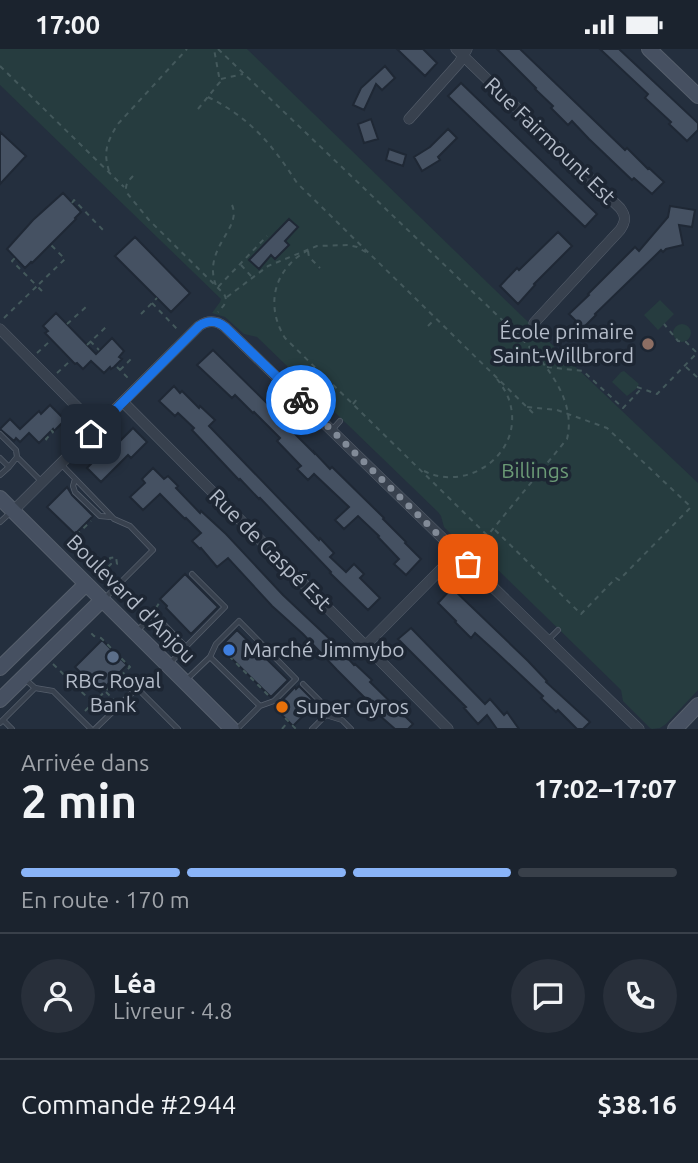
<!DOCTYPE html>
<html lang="fr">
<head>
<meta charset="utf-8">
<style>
  body { margin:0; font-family:Ubuntu,sans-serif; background:#282f3a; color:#f1f3f6; height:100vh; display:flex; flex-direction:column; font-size:26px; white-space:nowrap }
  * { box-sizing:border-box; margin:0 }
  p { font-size:23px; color:#a0a4aa }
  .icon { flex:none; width:38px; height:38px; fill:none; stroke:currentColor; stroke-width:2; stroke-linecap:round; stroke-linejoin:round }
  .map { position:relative; height:680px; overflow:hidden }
  .drawer { display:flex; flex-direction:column; background:#1b232e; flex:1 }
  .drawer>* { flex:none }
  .pin { position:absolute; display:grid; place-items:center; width:60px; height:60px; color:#fff; margin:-30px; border-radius:14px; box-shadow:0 4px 10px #0006 }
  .courier { position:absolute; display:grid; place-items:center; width:70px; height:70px; margin:-35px; border:5px solid #1a73e8; border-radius:50%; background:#fff; color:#222; box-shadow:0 2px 9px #0007 }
  .summary em { font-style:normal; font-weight:700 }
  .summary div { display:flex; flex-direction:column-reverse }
  .summary { display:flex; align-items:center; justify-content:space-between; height:119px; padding:0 21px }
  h1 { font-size:46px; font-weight:700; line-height:52px }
  .bar { display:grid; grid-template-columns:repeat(4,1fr); gap:10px 7px; align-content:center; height:84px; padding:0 21px }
  .bar i { height:9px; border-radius:5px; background:#39404a }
  .bar .current { background:#8ab4f8 }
  .bar p { grid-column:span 4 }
  .line { display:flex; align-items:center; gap:18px; padding:0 21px; border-top:2px solid #39404a }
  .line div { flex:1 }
  .round { display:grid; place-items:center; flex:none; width:74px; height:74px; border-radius:37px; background:#282f3a }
  .status { display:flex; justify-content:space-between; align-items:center; height:49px; padding:0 35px; background:#1b232e; direction:ltr }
  .status svg { height:19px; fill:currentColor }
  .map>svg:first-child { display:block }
</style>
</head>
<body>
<div class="status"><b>17:00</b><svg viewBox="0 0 49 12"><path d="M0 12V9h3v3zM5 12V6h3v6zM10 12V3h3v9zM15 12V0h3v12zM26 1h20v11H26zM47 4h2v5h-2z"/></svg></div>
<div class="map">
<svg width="698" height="680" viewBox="0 0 698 680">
  <rect width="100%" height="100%" fill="#242f3e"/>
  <path fill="#263c3f" d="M0,0H247L525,270L698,434V641L666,675L660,679L652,680L650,679L623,652L621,641L616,636L498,521C492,518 486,519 481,515L444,478L441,467L438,463L257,288L244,285L225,268L212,264L220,253L221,250L0,36Z
    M660,251L674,265L658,281L644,266Z
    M673 284a9 9 0 1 1 18 0a9 9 0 1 1-18 0Z
    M624,322L639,335L636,340L627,347L612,333L621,323Z"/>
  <path fill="#455162" stroke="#1f2835" stroke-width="2" d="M397,0H423L437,14L425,27Z
    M497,0H520L625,101L627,99L648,120L649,119L664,133L652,145L634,129L632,131L589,90L572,72L568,76L551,59L553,57L535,40L536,39Z
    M600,0H619L698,74V81L687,92L669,75L671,73L645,49L648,45Z
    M385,17L395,29L382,41L376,35L364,61L353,56L361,39Z
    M461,34L597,165L585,178L448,47Z
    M371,70L378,90L364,94L358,75Z
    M448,80L457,89L438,108L440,111L422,122L414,108L430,98Z
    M0,83L26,107L0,135Z
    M389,100L406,106L403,117L386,111Z
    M63,144L81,163L75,169L76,170L32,214L31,213L25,219L7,200L33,171Z
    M670,157L695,161L692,178L679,176L683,196L666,200L663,203L661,201L595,265L596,266L583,279L569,265L589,246L588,245L635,198L639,202L668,168Z
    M289,170L298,178L285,192L289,196L275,210L271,206L259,220L249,211Z
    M558,183L572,197L534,235L535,236L518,255L500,237L517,219L519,221Z
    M135,188L190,244L171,263L115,207Z
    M56,264L96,305L112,289L124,302L119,308L122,310L114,318L111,320L110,318L104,324L91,312L83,320L77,314L75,315L45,284L48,282L43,277Z
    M213,301L286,373L284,374L314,404V403L330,420L332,418L384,469L383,470L406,493L405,494L421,510L406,526L394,515L399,510L378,488L379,487L358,467L344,480L335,471L349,458L314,425L308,431L297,420L301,417L277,392L280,389L254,363L253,364L235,346L232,349L197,316Z
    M174,337L180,344L182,342L199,359L200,357L215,371L209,377L319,491L320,489L334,504L330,508L346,523L354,515L364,525L360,529L380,549L368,561L330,524L331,523L260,449L259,450L240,430L239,431L192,381L194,379L178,364L175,367L159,352Z
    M50,356L65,371L54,382L53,380L39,394L29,384L20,393L16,389L14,392L0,380L10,370L20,380L39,362L41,365Z
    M133,379L147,393L131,409L128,406L101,433L87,419L107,399L110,402Z
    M153,419L164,430L168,427L178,437L176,439L200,464L201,462L226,485L283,546L334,594L354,616L355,615L372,631L370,633L413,675L408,680H395L379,666L364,651L366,650L337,621L303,585L272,557L228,509L217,518L201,499L200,500L192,492L201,484L186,469L185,470L160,445L143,461L130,448L145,434L142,430Z
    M67,438L72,446L93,467L75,485L47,458Z
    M185,525L218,558L191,585L166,559L167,557L160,550Z
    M452,539L528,612L547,632L546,633L590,673L583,680H577L558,661L556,663L541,649L543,647L496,603L475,584L471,589L455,573L456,572L438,554Z
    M411,579L485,655L490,650L504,666L507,663L519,680H497L487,666L478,675L464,659L466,658L398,590Z
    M237,581L288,631L271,648L220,598Z
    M102,591L127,616L100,643L75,618Z
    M299,637L316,654L293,677L275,659L295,638L296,640Z"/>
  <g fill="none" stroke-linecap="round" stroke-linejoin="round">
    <defs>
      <path id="lane" d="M332,381L340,372
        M0,385L16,401L17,408
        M0,409L9,418L0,426
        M61,415L114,470L130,477L153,501L106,548
        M9,418L17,408L42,433
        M75,430L73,437L75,443L100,467L111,468
        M0,473L10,464
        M137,582L154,565L186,598
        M549,590L558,581
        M210,608L216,595L239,572L296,630L274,652L260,657
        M169,615L225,558L192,525
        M186,631L210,608L260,657L237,680
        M303,635L320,652L326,666L342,671L351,680
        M35,639L53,642L91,680
        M3,671L12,680
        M0,674L35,639L26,631
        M95,680L137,639L178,680
        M312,680L326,666"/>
      <path id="street" d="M456,0L620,159C626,167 626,172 620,181L534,274
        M409,70L459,14L467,0
        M0,280L97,378
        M123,353L448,680
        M13,462L199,277C208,271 216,271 225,278L639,680
        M365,597L457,504"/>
      <path id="secondary" d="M649,0L698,47
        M0,449L232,680
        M0,619L86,535
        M0,651L102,551
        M675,680L698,656"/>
    </defs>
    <use href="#lane" stroke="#565f6c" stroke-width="6"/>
    <use href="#street" stroke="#565f6c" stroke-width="11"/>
    <use href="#secondary" stroke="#565f6c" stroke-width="16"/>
    <path stroke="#44595c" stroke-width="2" stroke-dasharray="5 5" stroke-linecap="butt" d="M218,0L518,286C544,313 577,350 567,390L474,503
      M0,17L124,138
      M221,30L243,25
      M208,48C250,69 272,95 297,134L534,365
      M198,60L220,33L214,0
      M109,122C103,102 107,94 117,76L187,0
      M133,127C128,132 124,137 127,144L149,171L224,245C229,253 223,257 218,263
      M72,154L74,151L103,181
      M232,156C243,180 200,200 217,239L267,187
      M308,201C302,205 295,209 290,215C270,236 270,265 285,289L488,487
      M308,202L309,208L320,219
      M241,216L251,227
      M42,242L37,237L65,210L51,196
      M227,248L268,217L317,197L348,196L357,198L369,205
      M152,254L178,281
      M141,265L157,249
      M4,269L37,237L12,212L15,209
      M67,275L86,258
      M428,277L435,270
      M518,286L527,281
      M90,292L99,301
      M87,296L106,278
      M37,304L49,293
      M117,318L131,332
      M547,318L583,322L623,359L641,340
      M686,318L698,329
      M120,321L134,307
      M57,324L69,313
      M637,338L657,345L697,304L686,293L678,292L664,275
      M353,355L359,348
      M47,391L46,390L53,383L51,381
      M424,422C468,444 524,404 510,354C508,346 503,338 497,330
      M495,481L581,565L616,529L619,531L691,458L607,379L557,361L527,358
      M69,493L91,472
      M101,525L111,515H117L116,508L110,509L111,515
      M156,559L161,551
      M222,600L268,646
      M53,615L92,653
      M106,643L114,651
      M85,662L130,618L101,589L94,587L90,583
      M278,662L296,680
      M282,680L288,673"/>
    <use href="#lane" stroke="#38414e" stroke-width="4.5"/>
    <use href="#street" stroke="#38414e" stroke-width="10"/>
    <use href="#secondary" stroke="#465061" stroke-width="14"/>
  </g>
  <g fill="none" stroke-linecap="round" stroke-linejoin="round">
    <path stroke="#828b98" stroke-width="7" stroke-dasharray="0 12.6" d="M301,351L468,515"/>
    <path stroke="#1a73e8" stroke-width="9" d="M91,385L199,277C208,271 216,271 225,278L301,351"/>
  </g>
  <circle fill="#8d6e63" stroke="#1d2633" stroke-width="2.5" cx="648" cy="295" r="7"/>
  <circle fill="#3f7fe0" stroke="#1d2633" stroke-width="2.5" cx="229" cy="601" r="7"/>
  <circle fill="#5c6f8a" stroke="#1d2633" stroke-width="2.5" cx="113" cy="608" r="7"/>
  <circle fill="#e8710a" stroke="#1d2633" stroke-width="2.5" cx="282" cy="658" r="7"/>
  <g text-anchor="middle" stroke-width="7" stroke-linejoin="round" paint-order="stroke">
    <g font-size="21" fill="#b4bcc9" stroke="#1d2633">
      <text transform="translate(550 92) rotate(44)" y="7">Rue Fairmount Est</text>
      <text transform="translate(270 501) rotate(45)" y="7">Rue de Gaspé Est</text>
      <text transform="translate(131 550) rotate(45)" y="7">Boulevard d'Anjou</text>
    </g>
    <g font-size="21" fill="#b4bcc9" stroke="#1d2633" text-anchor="start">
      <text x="634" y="290" text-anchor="end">École primaire<tspan x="634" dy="24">Saint-Willbrord</tspan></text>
      <text x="243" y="608">Marché Jimmybo</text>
      <text x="113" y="639" text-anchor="middle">RBC Royal<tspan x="113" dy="24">Bank</tspan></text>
      <text x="296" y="665">Super Gyros</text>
    </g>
    <g font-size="21" fill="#6b9a76" stroke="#1d2633">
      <text x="535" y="429">Billings</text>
    </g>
  </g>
</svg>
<div class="pin" style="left:468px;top:515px;background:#ea580c"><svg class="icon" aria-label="bag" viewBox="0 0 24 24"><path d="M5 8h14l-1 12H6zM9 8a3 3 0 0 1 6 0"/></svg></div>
<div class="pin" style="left:91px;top:385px;background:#1f2937"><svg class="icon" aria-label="home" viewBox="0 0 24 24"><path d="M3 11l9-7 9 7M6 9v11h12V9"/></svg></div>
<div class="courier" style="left:301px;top:351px"><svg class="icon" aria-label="bike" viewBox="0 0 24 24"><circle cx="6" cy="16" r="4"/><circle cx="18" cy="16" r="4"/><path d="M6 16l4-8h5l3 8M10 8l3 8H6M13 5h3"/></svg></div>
</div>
<section class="drawer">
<div class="summary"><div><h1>2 min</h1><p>Arrivée dans</p></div><em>17:02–17:07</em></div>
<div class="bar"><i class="current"></i><i class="current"></i><i class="current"></i><i></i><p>En route · 170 m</p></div>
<div class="line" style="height:126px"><a class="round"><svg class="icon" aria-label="person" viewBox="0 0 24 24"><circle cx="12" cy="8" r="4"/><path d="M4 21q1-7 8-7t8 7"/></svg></a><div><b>Léa</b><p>Livreur · 4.8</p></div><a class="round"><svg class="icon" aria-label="chat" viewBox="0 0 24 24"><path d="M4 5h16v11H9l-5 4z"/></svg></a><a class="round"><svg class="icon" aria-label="phone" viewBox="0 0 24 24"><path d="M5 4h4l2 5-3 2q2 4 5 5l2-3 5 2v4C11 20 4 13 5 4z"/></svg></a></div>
<div class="line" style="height:91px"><div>Commande #2944</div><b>$38.16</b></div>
</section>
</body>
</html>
